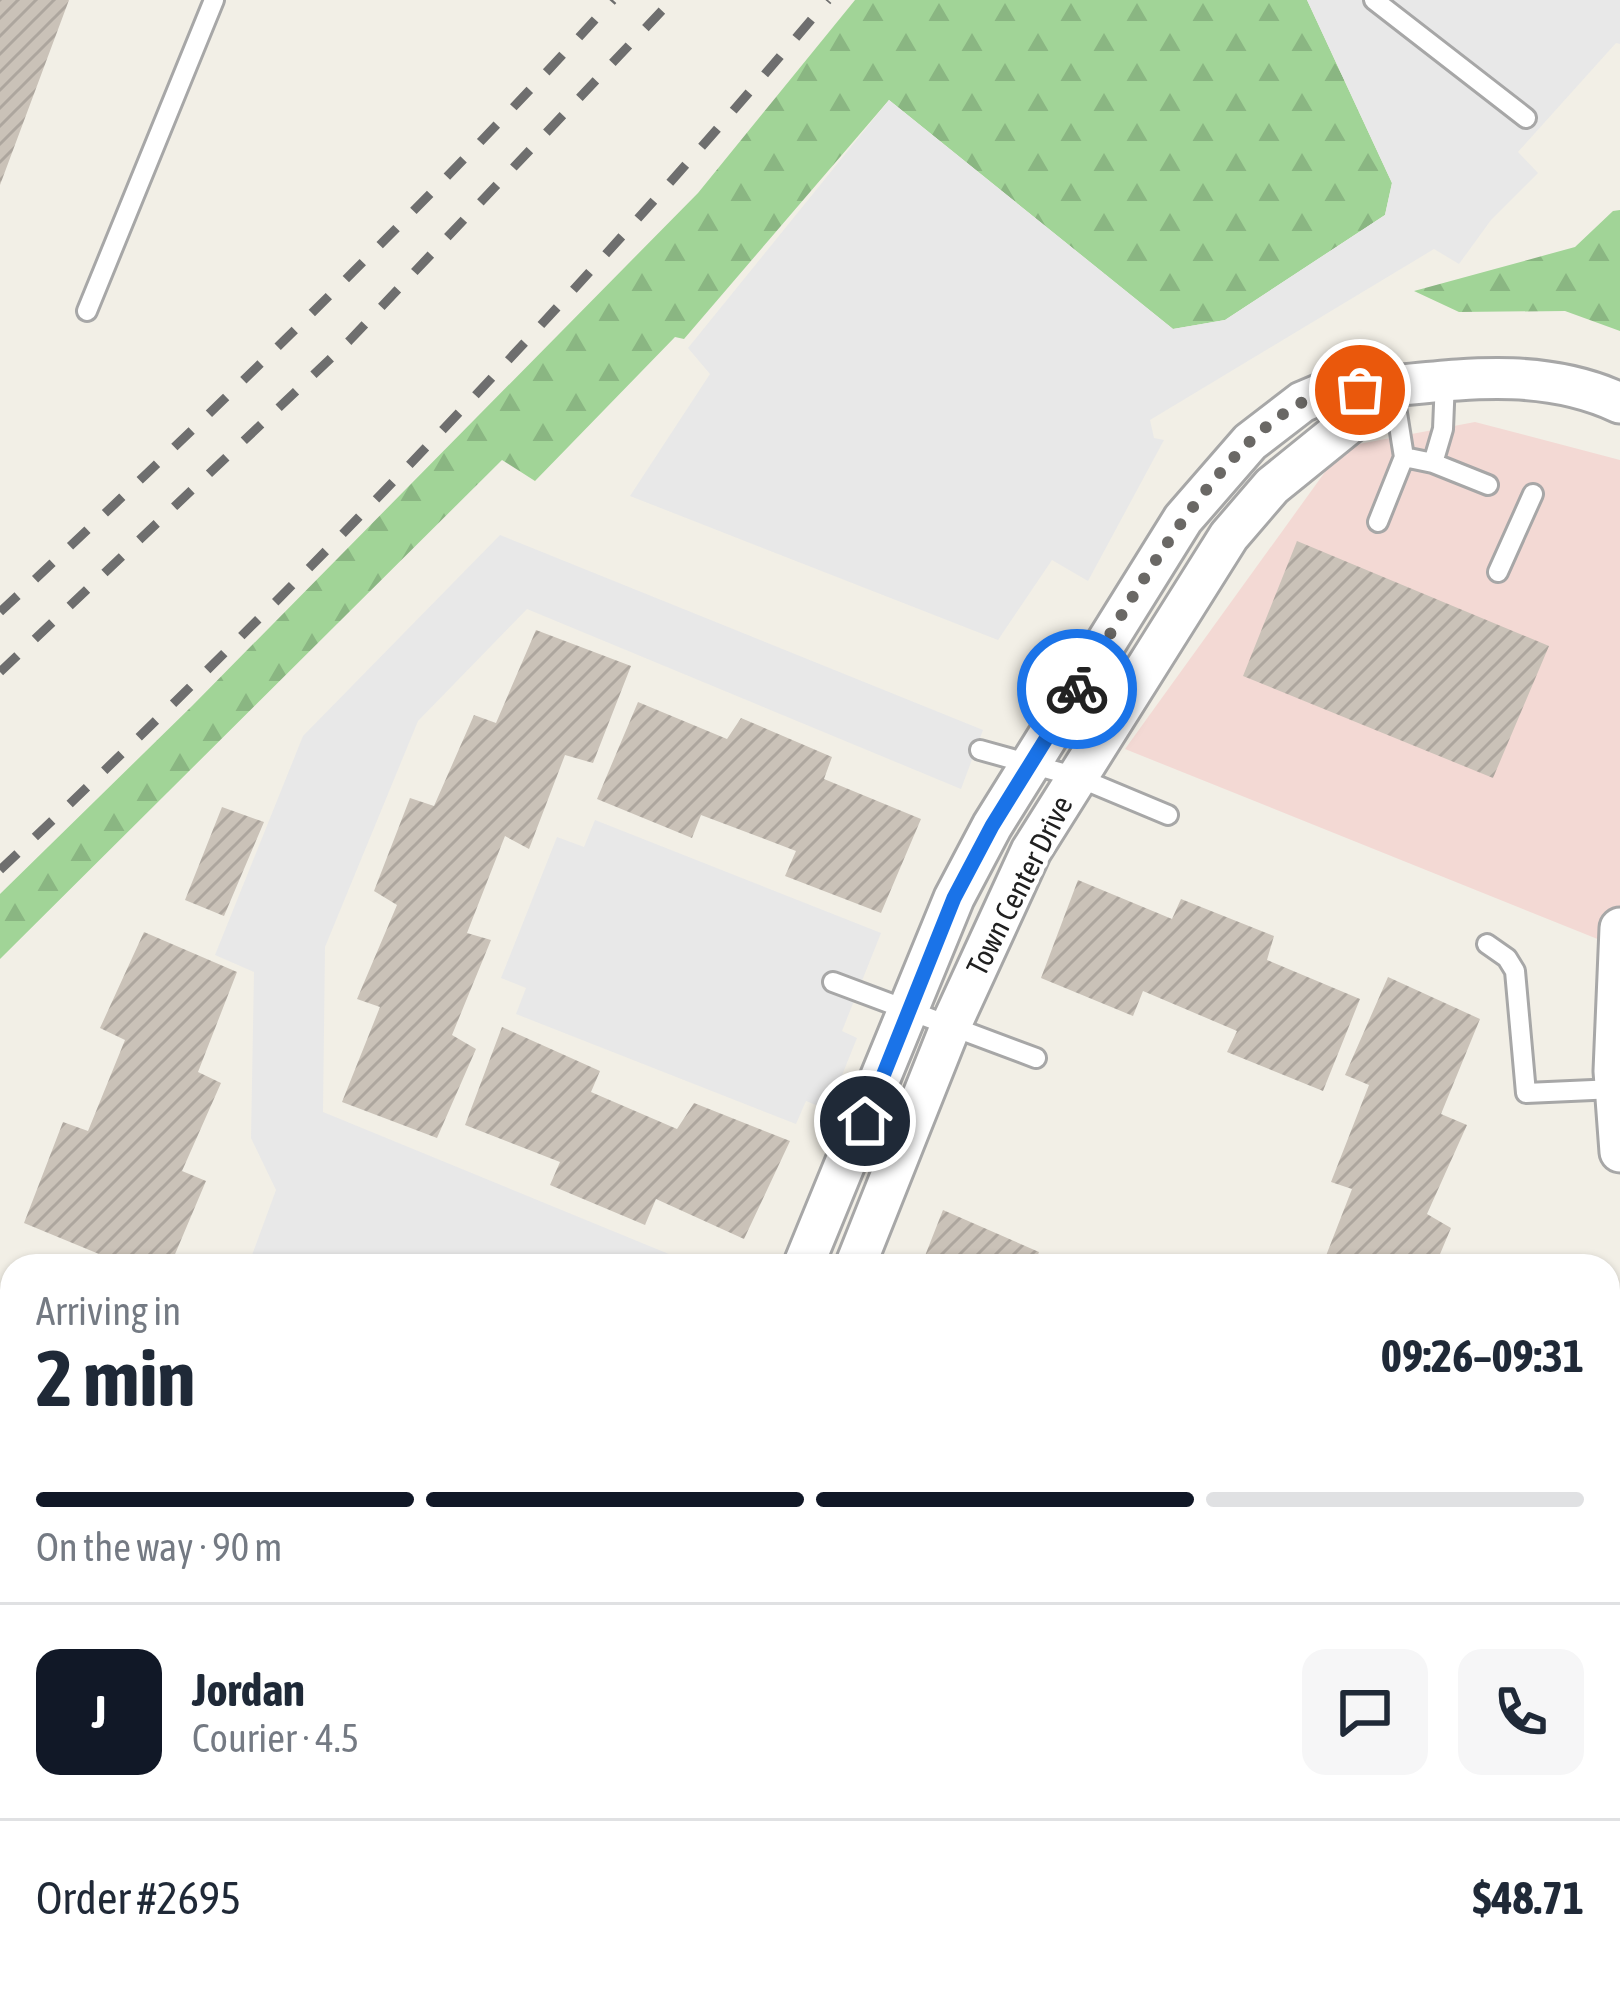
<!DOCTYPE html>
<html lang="en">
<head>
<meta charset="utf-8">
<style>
  body { margin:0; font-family:"Asap Condensed",sans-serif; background:#f6f6f7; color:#1f2937; height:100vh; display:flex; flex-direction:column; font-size:45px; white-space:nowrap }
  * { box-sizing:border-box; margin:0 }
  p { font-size:39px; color:#747a83 }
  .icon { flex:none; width:66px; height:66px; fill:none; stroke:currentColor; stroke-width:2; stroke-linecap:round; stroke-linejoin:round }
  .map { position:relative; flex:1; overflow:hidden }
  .details { position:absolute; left:0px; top:1254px; width:1620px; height:744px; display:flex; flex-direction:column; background:#fff; border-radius:36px 36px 0 0; box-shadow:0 3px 9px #0004 }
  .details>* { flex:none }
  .pin { position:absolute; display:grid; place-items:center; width:102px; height:102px; color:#fff; margin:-51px; border:6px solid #fff; border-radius:50%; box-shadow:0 3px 12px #0007 }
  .courier { position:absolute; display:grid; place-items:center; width:120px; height:120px; margin:-60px; border:9px solid #1a73e8; border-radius:50%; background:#fff; color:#222; box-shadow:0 3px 15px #0007 }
  .overview em { font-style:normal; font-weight:700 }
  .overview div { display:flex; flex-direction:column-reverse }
  .overview { display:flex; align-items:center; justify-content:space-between; height:204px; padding:0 36px }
  h1 { font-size:78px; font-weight:700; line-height:90px }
  .bar { display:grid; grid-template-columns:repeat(4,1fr); gap:18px 12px; align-content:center; height:144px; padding:0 36px }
  .bar i { height:15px; border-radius:9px; background:#e0e1e3 }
  .bar .on { background:#111827 }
  .bar p { grid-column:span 4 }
  .line { display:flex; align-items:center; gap:30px; padding:0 36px; border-top:3px solid #e0e1e3 }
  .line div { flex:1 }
  .round { display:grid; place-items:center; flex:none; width:126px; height:126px; border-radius:24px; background:#f6f6f7 }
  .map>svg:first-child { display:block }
</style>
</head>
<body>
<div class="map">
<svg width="1620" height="1998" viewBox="0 0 1620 1998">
  <defs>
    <pattern id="forest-firs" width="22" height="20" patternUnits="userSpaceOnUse" patternTransform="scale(3)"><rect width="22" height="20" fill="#a1d497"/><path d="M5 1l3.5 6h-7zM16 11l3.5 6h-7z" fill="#8ab682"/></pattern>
    <pattern id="building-hatch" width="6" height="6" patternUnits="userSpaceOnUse" patternTransform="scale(3)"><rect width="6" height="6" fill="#cac2b8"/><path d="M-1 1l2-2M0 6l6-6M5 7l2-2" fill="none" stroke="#ada69e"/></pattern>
  </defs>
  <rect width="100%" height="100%" fill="#f2efe6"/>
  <path fill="#f3d9d4" d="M1475,422L1620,460V948L1125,749L1343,447Z"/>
  <path fill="url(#forest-firs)" d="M855,0H1307L1392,183L1385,215L1225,320L1173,329L889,100L684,339L675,337L535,481L502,460L0,959V894L192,706L698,193Z
    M1620,210V331L1565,311L1459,312L1414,291L1575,247L1613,211Z
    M465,1986H1057L1050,1998H460Z"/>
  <path fill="#e8e8e8" d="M1307,0H1620V44L1616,43L1518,152L1538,173L1491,220L1459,264L1434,249L1150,420L1154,438L1164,440L1088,581L1052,560L998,640L630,496L710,374L688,348L889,100L1173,329L1225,320L1385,215L1392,183Z
    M500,535L983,730L961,789L527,609L418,721L325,947L323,1112L698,1266H248L276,1190L251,1138L254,972L215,955L303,736Z
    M595,820L881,933L842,1031L857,1038L828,1110L806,1101L796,1124L516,1014L526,988L501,978L557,837L584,847Z
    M1620,1577V1998H1215L1220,1986H1608V1582Z"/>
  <path fill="url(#building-hatch)" d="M0,0H69L0,185Z
    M1297,541L1549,646L1493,778L1243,676Z
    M536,630L631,666L593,763L565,755L529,849L505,836L467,933L491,940L452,1035L476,1049L437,1138L342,1102L380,1007L357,999L397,905L374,891L410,798L434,806L474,715L496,723Z
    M638,702L727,739L741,718L832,757L824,779L921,819L881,913L785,876L796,851L701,815L692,838L597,799Z
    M222,807L264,822L224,916L185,900Z
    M1078,880L1172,919L1181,899L1274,936L1267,960L1360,999L1323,1091L1227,1052L1237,1031L1143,991L1133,1016L1041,978Z
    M144,932L237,972L198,1072L221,1083L182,1171L206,1181L170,1266H128L24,1223L63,1122L88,1131L125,1040L100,1028Z
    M1388,977L1480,1019L1441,1114L1467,1125L1427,1214L1451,1228L1435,1266H1322L1352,1189L1331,1182L1369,1085L1345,1075Z
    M502,1027L600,1071L591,1092L677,1129L694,1103L790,1141L744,1239L656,1199L645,1225L550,1185L560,1162L465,1125Z
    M943,1210L1039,1252L1034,1266H921Z
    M0,1526L12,1531V1718L0,1713Z"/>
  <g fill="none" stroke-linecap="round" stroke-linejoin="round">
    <defs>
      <path id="lane" d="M1374,0L1526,118
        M87,311L214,0
        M1393,388L1404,457
        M1433,463L1443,429L1445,380
        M1378,522L1404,457L1433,463L1488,485
        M1498,572L1533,494
        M980,750L1077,777L1168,815
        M1487,944L1507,958L1515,971L1526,1093L1615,1089
        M833,982L1036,1058
        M0,1983L36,1998"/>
      <path id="street" d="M1620,928L1614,1071L1620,1152
        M803,1266L954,898L992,826L1183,519L1250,442L1302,402L1328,391C1427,387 1526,359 1620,403
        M855,1266L951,1025L1031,851L1229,536L1272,486L1393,388
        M1608,1477L1620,1471
        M1608,1546L1620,1539
        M362,1998L371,1986
        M1099,1998L1105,1986
        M1169,1998L1175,1986"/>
    </defs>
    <use href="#lane" stroke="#a7a7a7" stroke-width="24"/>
    <use href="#street" stroke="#a7a7a7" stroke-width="45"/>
    <use href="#lane" stroke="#fff" stroke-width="18"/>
    <use href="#street" stroke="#fff" stroke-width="39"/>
    <path stroke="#6e6e6e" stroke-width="9" stroke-dasharray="24 24" stroke-linecap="butt" d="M0,612C211,415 418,214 613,0
      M0,672L349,341L672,0
      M0,870C292,595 569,307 828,0"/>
  </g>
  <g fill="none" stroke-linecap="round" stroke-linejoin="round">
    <path stroke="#6a6865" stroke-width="12" stroke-dasharray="0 21.6" d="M1077,689C1131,602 1223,426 1324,393C1335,389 1348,390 1360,390"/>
    <path stroke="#1a73e8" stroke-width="15" d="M865,1121L954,898L992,826L1077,689"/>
  </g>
  <g text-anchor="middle" stroke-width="9" stroke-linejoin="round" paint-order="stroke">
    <g font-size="30" fill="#202020" stroke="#fff">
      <text transform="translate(1020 886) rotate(-63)" y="10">Town Center Drive</text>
    </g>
  </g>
</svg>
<div class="pin" style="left:1360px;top:390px;background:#ea580c"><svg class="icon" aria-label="bag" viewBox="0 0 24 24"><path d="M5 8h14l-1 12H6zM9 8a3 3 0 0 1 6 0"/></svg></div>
<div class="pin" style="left:865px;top:1121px;background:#1f2937"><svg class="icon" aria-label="home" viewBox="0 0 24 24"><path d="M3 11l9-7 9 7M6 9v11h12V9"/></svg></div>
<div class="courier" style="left:1077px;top:689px"><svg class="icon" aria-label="bike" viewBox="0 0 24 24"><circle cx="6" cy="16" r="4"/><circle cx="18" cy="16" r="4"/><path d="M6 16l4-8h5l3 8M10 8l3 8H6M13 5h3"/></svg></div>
<section class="details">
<div class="overview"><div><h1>2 min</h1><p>Arriving in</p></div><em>09:26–09:31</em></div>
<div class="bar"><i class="on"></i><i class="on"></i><i class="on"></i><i></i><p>On the way · 90 m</p></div>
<div class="line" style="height:216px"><b class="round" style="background:#111827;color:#fff">J</b><div><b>Jordan</b><p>Courier · 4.5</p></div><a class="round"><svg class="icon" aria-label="chat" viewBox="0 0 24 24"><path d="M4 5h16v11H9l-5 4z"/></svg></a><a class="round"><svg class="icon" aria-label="phone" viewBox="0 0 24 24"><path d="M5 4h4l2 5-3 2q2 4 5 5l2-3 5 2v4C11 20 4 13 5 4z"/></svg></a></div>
<div class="line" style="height:156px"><div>Order #2695</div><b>$48.71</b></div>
</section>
</div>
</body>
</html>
